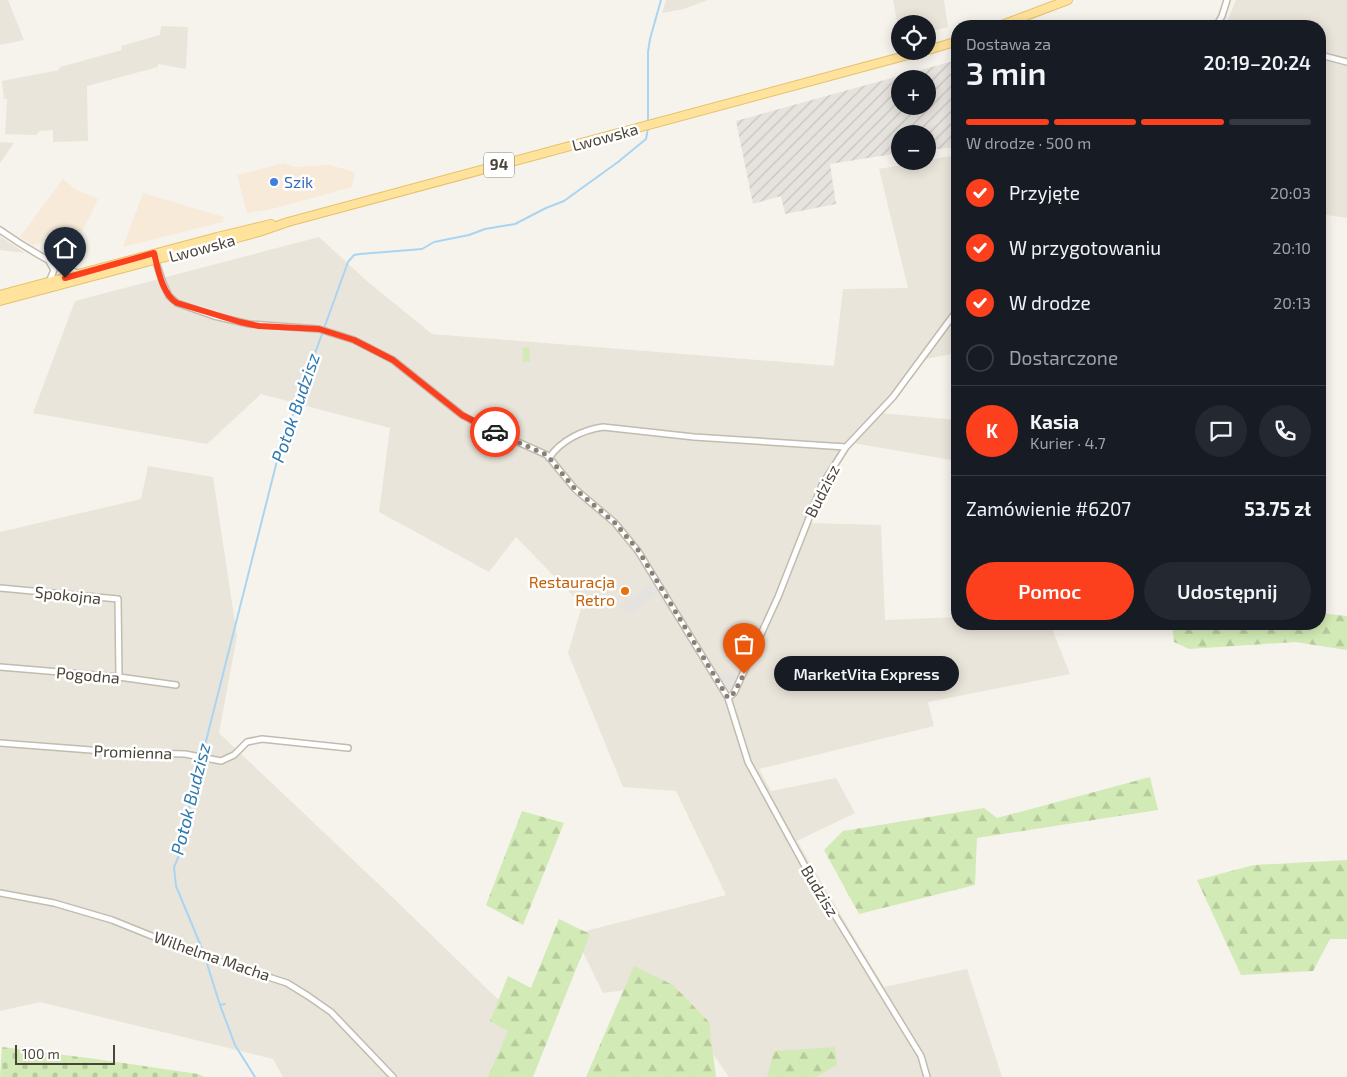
<!DOCTYPE html>
<html lang="pl">
<head>
<meta charset="utf-8">
<style>
  body { margin:0; font-family:"Exo 2",sans-serif; background:#242831; color:#f1f3f6; height:100vh; display:flex; flex-direction:column; font-size:19px; white-space:nowrap }
  * { box-sizing:border-box; margin:0 }
  p { font-size:16px; color:#9ea1a6 }
  .icon { flex:none; width:28px; height:28px; fill:none; stroke:currentColor; stroke-width:2; stroke-linecap:round; stroke-linejoin:round }
  .map { position:relative; flex:1; overflow:hidden }
  .sheet { position:absolute; left:951px; top:20px; width:375px; height:610px; display:flex; flex-direction:column; background:#171b24; border-radius:20px; box-shadow:0 2px 12px #0003 }
  .sheet>* { flex:none }
  .tools { position:absolute; left:891px; top:15px; display:grid; gap:10px }
  .tools a { display:grid; place-items:center; width:45px; height:45px; border-radius:50%; background:#171b24; box-shadow:0 2px 12px #0003; font-size:25px }
  .scale { position:absolute; left:15px; bottom:12px; width:100px; box-sizing:border-box; padding-left:5px; border:2px solid #4b4439; border-top:0; font-size:14px; line-height:18px; white-space:nowrap; color:#4b4439; -webkit-text-stroke:4px #fff; paint-order:stroke }
  .pin { position:absolute; display:grid; place-items:center; width:42px; height:42px; color:#fff; margin:-51px -21px; border-radius:50% 50% 50% 0; rotate:-45deg; box-shadow:0 0 5px #0007 }
  .pin .icon { rotate:45deg }
  .courier { position:absolute; display:grid; place-items:center; width:50px; height:50px; margin:-25px; border:4px solid #fc3f1d; border-radius:50%; background:#fff; color:#222; box-shadow:0 1px 6px #0007 }
  .bubble { position:absolute; height:35px; border-radius:18px; background:#171b24; box-shadow:0 2px 12px #0003; font-size:16px; font-weight:600; line-height:35px; text-align:center }
  .overview em { font-style:normal; font-weight:600 }
  .overview div { display:flex; flex-direction:column-reverse }
  .overview { display:flex; align-items:center; justify-content:space-between; height:85px; padding:0 15px }
  h1 { font-size:32px; font-weight:600; line-height:38px }
  .bar { display:grid; grid-template-columns:repeat(4,1fr); gap:8px 5px; align-content:center; height:60px; padding:0 15px }
  .bar i { height:6px; border-radius:4px; background:#363941 }
  .bar .on { background:#fc3f1d }
  .bar p { grid-column:span 4 }
  .line { display:flex; align-items:center; gap:12px; padding:0 15px; border-top:1px solid #363941 }
  .line div { flex:1 }
  .round { display:grid; place-items:center; flex:none; width:52px; height:52px; border-radius:26px; background:#242831 }
  ol { padding:0 15px; list-style:none }
  li { display:flex; align-items:center; gap:15px; height:55px }
  li p { margin-inline-start:auto }
  li .icon { padding:5px; border-radius:50%; background:#fc3f1d; color:#fff; stroke-width:4 }
  li:last-child { color:#9ea1a6 }
  li i { width:28px; height:28px; border:2px solid #363941; border-radius:50% }
  .action { display:flex; gap:10px; margin-top:auto; padding:10px 15px }
  .action a { flex:1; height:58px; border-radius:30px; background:#fc3f1d; color:#fff; font-size:20px; font-weight:600; line-height:58px; text-align:center }
  .action a+a { background:#242831; color:#f1f3f6 }
  .map>svg:first-child { display:block }
</style>
</head>
<body>
<div class="map">
<svg width="1347" height="1077" viewBox="0 0 1347 1077">
  <defs>
    <pattern id="industrial-furrows" width="10" height="10" patternUnits="userSpaceOnUse" patternTransform="scale(1.25)"><rect width="10" height="10" fill="#e6e2dd"/><path d="M-1 1l2-2M0 10L10 0M9 11l2-2" fill="none" stroke="#c7c3be"/></pattern>
    <pattern id="forest-firs" width="22" height="20" patternUnits="userSpaceOnUse" patternTransform="scale(1.25)"><rect width="22" height="20" fill="#d2eab5"/><path d="M5 1l3.5 6h-7zM16 11l3.5 6h-7z" fill="#b6ca9c"/></pattern>
    <pattern id="cemetery-stones" width="16" height="16" patternUnits="userSpaceOnUse" patternTransform="scale(1.25)"><rect width="16" height="16" fill="#d2eab5"/><path d="M2 7V4a2 2 0 0 1 4 0v3zM10 15v-3a2 2 0 0 1 4 0v3z" fill="#b6ca9c"/></pattern>
  </defs>
  <rect width="100%" height="100%" fill="#f6f3ec"/>
  <path fill="#eae5da" d="M0,0H8L24,40L0,45Z
    M666,0H708L684,9L662,13Z
    M893,0H944L948,27L928,32V24H900V38Z
    M1236,0H1347V218L1320,214V26H1225Z
    M161,26L188,27L186,69L158,64V67L87,86L88,141L53,142V130L40,131L36,135L5,134L7,99H4L2,81L59,70L60,67L122,50L121,46L160,35Z
    M0,142L14,143L0,163Z
    M950,156L957,159V353L926,359L880,413L957,420V461L853,443L827,480L810,523L881,525L885,620L957,617L958,624H1050L1070,674L928,702L934,726L759,769L771,791L836,778L855,813L797,841L884,987L967,969L1002,1077H729L665,985L603,993L574,934L726,895L676,791L623,787L568,653L582,605L516,537L489,572L379,512L390,428L261,394L207,444L33,413L75,301L319,237L368,282L432,334L834,366L843,289L908,288L879,169Z
    M0,236L25,253L0,250Z
    M148,466L213,477L237,636L219,733L388,893L536,1036L526,1077H283L273,1059L40,1002L0,1011V532L141,499Z"/>
  <path fill="#f7ead8" d="M284,163L294,167L329,165L355,172L352,187L272,209L247,213L237,175Z
    M63,179L75,189L98,199L79,238L72,239L60,233L52,234L45,237L40,243L33,245L20,237Z
    M143,193L224,217L223,222L123,247Z"/>
  <path fill="url(#industrial-furrows)" fill-rule="evenodd" d="M957,60V147L928,150V134H900V153L830,164L836,204L785,214L781,196L753,204L736,121ZM900,79H928V106H900Z"/>
  <path fill="url(#forest-firs)" d="M1320,613L1347,616V650L1295,642L1189,649L1174,642L1172,626L1164,624H1320Z
    M1150,777L1158,810L977,838L975,885L859,914L824,850L843,831L984,808L997,818Z
    M522,811L564,823L523,925L486,905Z
    M1347,860V939H1330L1313,971L1241,975L1197,880L1254,865Z
    M559,919L590,934L533,1077H488L508,1031L490,1021L508,976L531,988Z
    M634,966L673,985L709,1022L716,1077H586Z
    M835,1047L837,1065L816,1077H767L774,1051Z"/>
  <path fill="url(#cemetery-stones)" d="M2,1047L103,1060L198,1074L205,1077H0Z"/>
  <path fill="#d2eab5" d="M529,347L530,362H523L522,348Z"/>
  <path fill="#e5e3e0" d="M652,583L659,594L627,615L620,607Z
    M714,671L738,675L731,690H726Z"/>
  <g fill="none" stroke-linecap="round" stroke-linejoin="round">
    <path stroke="#a9d4f2" stroke-width="2" d="M648,124V52L650,39L661,0
      M225,1004L220,1005L203,951L176,886L174,867L178,858L185,824L279,453L348,262L354,255L360,254L422,249L434,242L469,235L485,229L515,224L546,208L564,201L618,162L646,139L648,128
      M220,1005L235,1045L255,1077"/>
    <defs>
      <path id="minor" d="M1216,26L1222,16L1227,0
        M1320,55L1347,62
        M0,230C20,244 56,267 78,273
        M155,259L163,283L169,296L177,303L214,316L249,324L319,329L354,340L393,360L462,415L482,426L547,455L575,489L615,523L638,551L728,698L748,762L806,868L921,1056L927,1077
        M49,282L54,270L49,261
        M549,458C561,440 583,430 603,427L694,437L846,447
        M0,588L118,599L119,677
        M0,667L119,677L176,685
        M728,698L734,693L778,597L822,485L846,447L893,397L958,309
        M0,743L117,752L185,754L221,761L234,755L247,742L262,739L348,748
        M0,893L54,903L112,920L194,953L287,983L308,996L331,1012L393,1077"/>
      <path id="primary" d="M999,26L1068,0
        M928,50L958,41
        M0,295L217,237L271,224
        M0,301L259,232L288,222L923,51"/>
    </defs>
    <use href="#minor" stroke="#c2bbae" stroke-width="8"/>
    <use href="#primary" stroke="#e6c16a" stroke-width="10"/>
    <use href="#minor" stroke="#fff" stroke-width="5"/>
    <use href="#primary" stroke="#ffe39c" stroke-width="8"/>
  </g>
  <g fill="none" stroke-linecap="round" stroke-linejoin="round">
    <path stroke="#878178" stroke-width="5" stroke-dasharray="0 9" d="M495,432L547,455L575,489L615,523L638,550L728,698L734,693L744,674"/>
    <path stroke="#fc3f1d" stroke-width="6" d="M65,278L154,253C158,269 162,294 177,303L240,322L259,326L319,329L354,340L393,360L462,415L495,432"/>
  </g>
  <circle fill="#3f7fe0" stroke="#fff" stroke-width="2" cx="274" cy="182" r="5"/>
  <circle fill="#e8710a" stroke="#fff" stroke-width="2" cx="625" cy="591" r="5"/>
  <g text-anchor="middle" stroke-width="5" stroke-linejoin="round" paint-order="stroke">
    <rect fill="#fff" stroke="#817c74" stroke-width="1" x="484" y="152.5" width="30" height="25" rx="4"/>
    <g font-size="15" font-weight="bold" fill="#4b4439">
      <text x="499" y="170">94</text>
    </g>
    <g font-size="16" fill="#4b4439" stroke="#fff">
      <text transform="translate(605 137) rotate(-15)" y="6">Lwowska</text>
      <text transform="translate(202 248) rotate(-15)" y="6">Lwowska</text>
      <text transform="translate(822 491) rotate(-63)" y="6">Budzisz</text>
      <text transform="translate(68 595) rotate(6)" y="6">Spokojna</text>
      <text transform="translate(88 675) rotate(5)" y="6">Pogodna</text>
      <text transform="translate(133 752) rotate(2)" y="6">Promienna</text>
      <text transform="translate(820 891) rotate(59)" y="6">Budzisz</text>
      <text transform="translate(212 956) rotate(19)" y="6">Wilhelma Macha</text>
    </g>
    <g font-size="16" fill="#366cbe" stroke="#fff" text-anchor="start">
      <text x="284" y="188">Szik</text>
    </g>
    <g font-size="16" fill="#c56008" stroke="#fff" text-anchor="end">
      <text x="615" y="588">Restauracja<tspan x="615" dy="18">Retro</tspan></text>
    </g>
    <g font-size="18" font-style="italic" fill="#2e7ab2" stroke="#fff">
      <text transform="translate(296 408) rotate(-71)" y="6">Potok Budzisz</text>
      <text transform="translate(191 799) rotate(-76)" y="6">Potok Budzisz</text>
    </g>
  </g>
</svg>
<div class="tools">
<a><svg class="icon" aria-label="locate" viewBox="0 0 24 24"><circle cx="12" cy="12" r="6"/><path d="M12 2v4M12 18v4M2 12h4M18 12h4"/></svg></a>
<a>+</a>
<a>−</a>
</div>
<div class="scale">100 m</div>
<div class="pin" style="left:744px;top:674px;background:#ea580c"><svg class="icon" aria-label="bag" viewBox="0 0 24 24"><path d="M5 8h14l-1 12H6zM9 8a3 3 0 0 1 6 0"/></svg></div>
<div class="pin" style="left:65px;top:278px;background:#1f2937"><svg class="icon" aria-label="home" viewBox="0 0 24 24"><path d="M3 11l9-7 9 7M6 9v11h12V9"/></svg></div>
<div class="courier" style="left:495px;top:432px"><svg class="icon" aria-label="car" viewBox="0 0 24 24"><path d="M5 17H2v-5l4-1 3-4h7l3 4 3 1v5h-3M9 17h6M6 11h13"/><circle cx="7" cy="17" r="2"/><circle cx="17" cy="17" r="2"/></svg></div>
<div class="bubble" style="left:774px;top:656px;width:185px">MarketVita Express</div>
<section class="sheet">
<div class="overview"><div><h1>3 min</h1><p>Dostawa za</p></div><em>20:19–20:24</em></div>
<div class="bar"><i class="on"></i><i class="on"></i><i class="on"></i><i></i><p>W drodze · 500 m</p></div>
<ol>
<li><svg class="icon" aria-label="check" viewBox="0 0 24 24"><path d="M5 12l5 5 9-10"/></svg>Przyjęte<p>20:03</p></li>
<li><svg class="icon" aria-label="check" viewBox="0 0 24 24"><path d="M5 12l5 5 9-10"/></svg>W przygotowaniu<p>20:10</p></li>
<li><svg class="icon" aria-label="check" viewBox="0 0 24 24"><path d="M5 12l5 5 9-10"/></svg>W drodze<p>20:13</p></li>
<li><i></i>Dostarczone</li>
</ol>
<div class="line" style="height:90px"><b class="round" style="background:#fc3f1d;color:#fff">K</b><div><b>Kasia</b><p>Kurier · 4.7</p></div><a class="round"><svg class="icon" aria-label="chat" viewBox="0 0 24 24"><path d="M4 5h16v11H9l-5 4z"/></svg></a><a class="round"><svg class="icon" aria-label="phone" viewBox="0 0 24 24"><path d="M5 4h4l2 5-3 2q2 4 5 5l2-3 5 2v4C11 20 4 13 5 4z"/></svg></a></div>
<div class="line" style="height:65px"><div>Zamówienie #6207</div><b>53.75 zł</b></div>
<div class="action"><a>Pomoc</a><a>Udostępnij</a></div>
</section>
</div>
</body>
</html>
